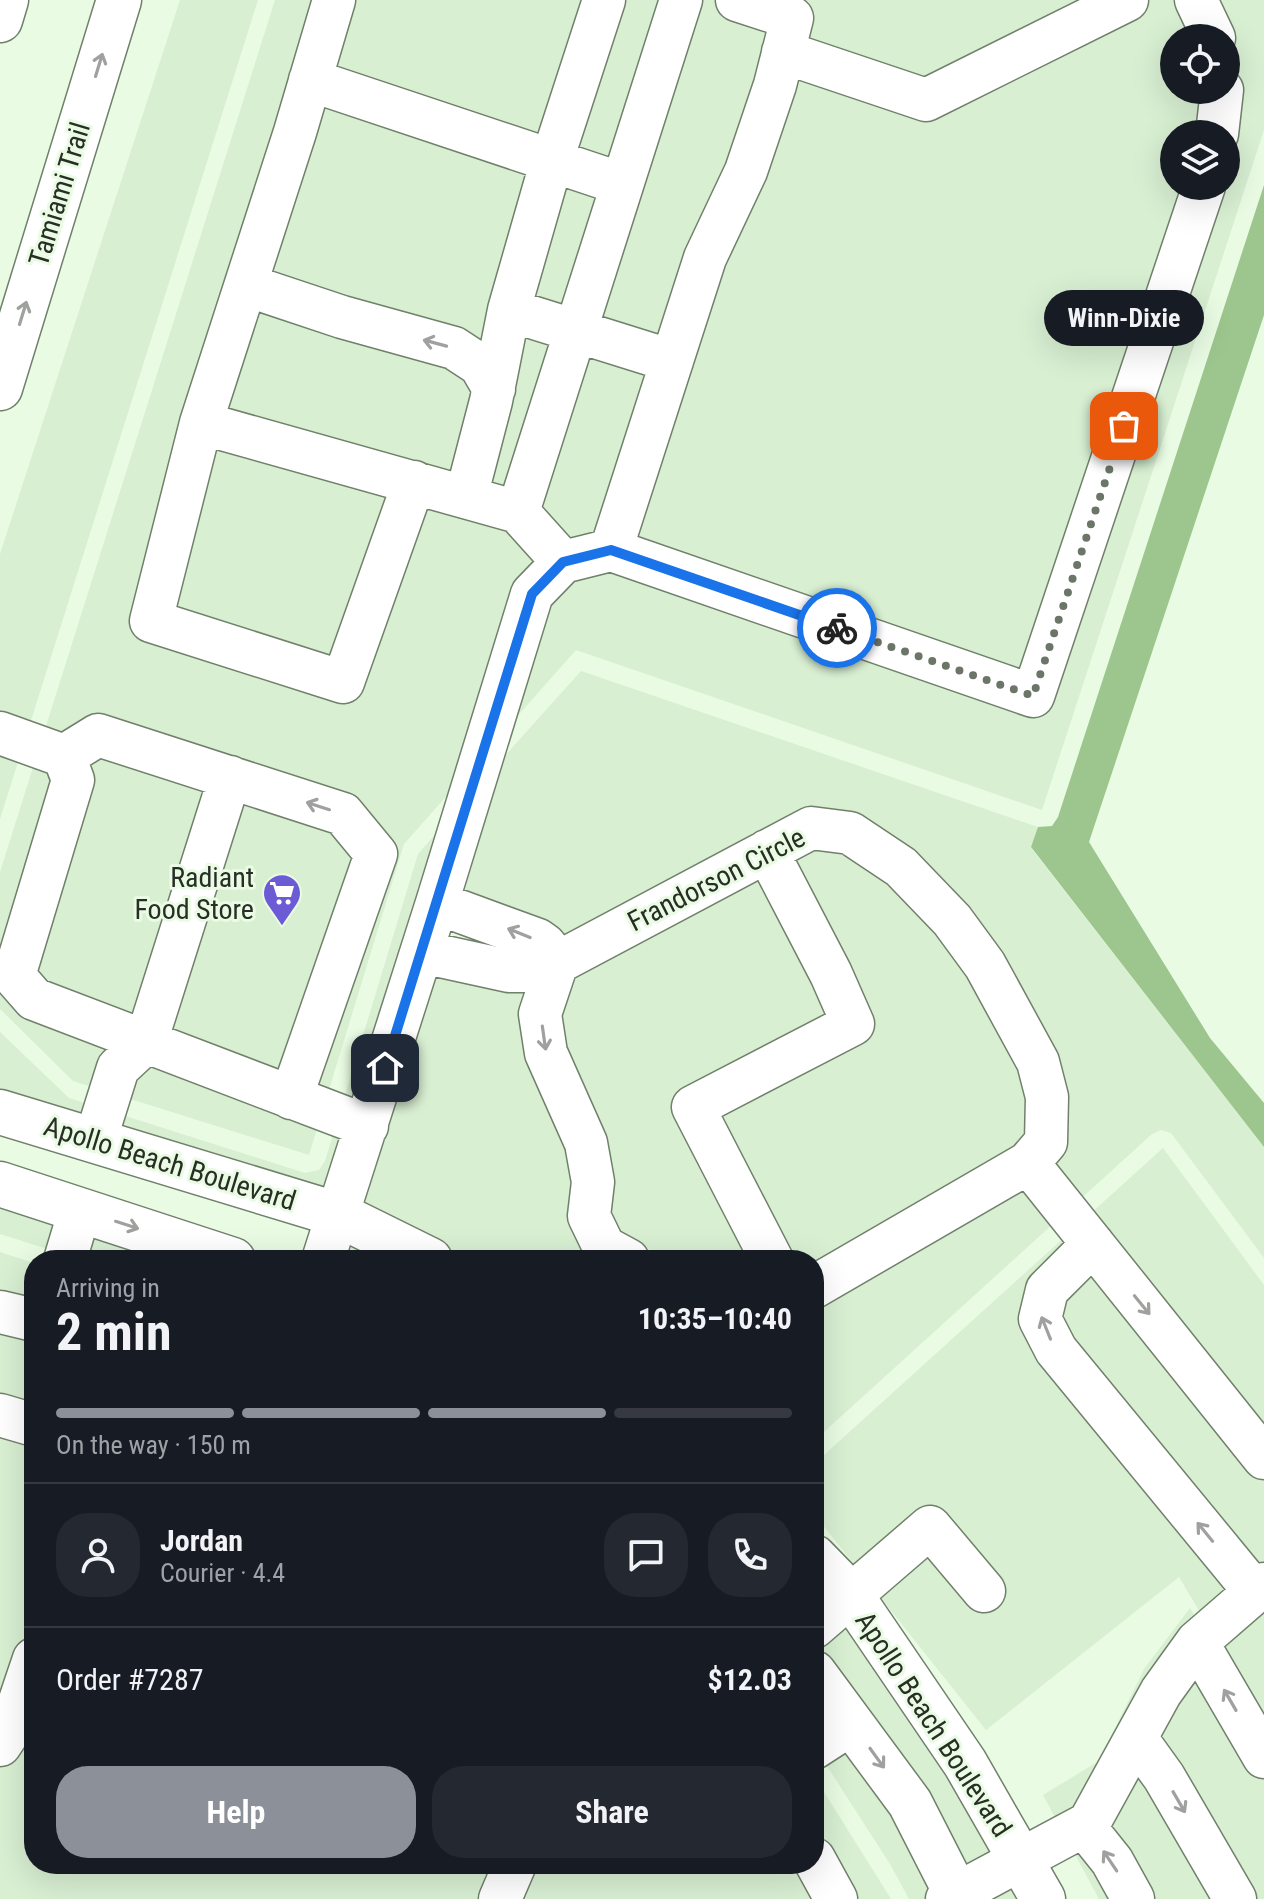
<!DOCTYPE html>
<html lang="en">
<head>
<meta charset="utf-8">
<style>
  body { margin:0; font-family:"Roboto Condensed",sans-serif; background:#242831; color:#f1f3f6; height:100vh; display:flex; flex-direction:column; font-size:30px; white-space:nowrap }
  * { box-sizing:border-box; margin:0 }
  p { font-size:26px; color:#9ea1a6 }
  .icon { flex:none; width:44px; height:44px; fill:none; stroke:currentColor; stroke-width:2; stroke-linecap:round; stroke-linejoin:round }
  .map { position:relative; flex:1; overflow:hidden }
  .details { position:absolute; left:24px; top:1250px; width:800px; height:624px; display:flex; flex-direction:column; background:#171b24; border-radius:32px; box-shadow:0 8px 32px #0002 }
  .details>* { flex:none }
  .buttons { position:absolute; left:1160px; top:24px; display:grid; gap:16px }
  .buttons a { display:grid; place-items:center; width:80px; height:80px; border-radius:50%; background:#171b24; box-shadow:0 8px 32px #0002; font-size:40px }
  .pin { position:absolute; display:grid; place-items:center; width:68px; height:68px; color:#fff; margin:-34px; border-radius:16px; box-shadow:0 4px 12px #0006 }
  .courier { position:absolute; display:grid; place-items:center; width:80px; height:80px; margin:-40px; border:6px solid #1a73e8; border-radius:50%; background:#fff; color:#222; box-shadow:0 2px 10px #0007 }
  .bubble { position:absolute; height:56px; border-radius:28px; background:#171b24; box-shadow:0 8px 32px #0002; font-size:26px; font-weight:700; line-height:56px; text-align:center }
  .overview em { font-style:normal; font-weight:700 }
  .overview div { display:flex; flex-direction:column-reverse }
  .overview { display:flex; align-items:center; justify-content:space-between; height:136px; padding:0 32px }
  h1 { font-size:52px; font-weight:700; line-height:60px }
  .bar { display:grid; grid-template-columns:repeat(4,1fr); gap:12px 8px; align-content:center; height:96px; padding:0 32px }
  .bar i { height:10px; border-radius:6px; background:#363941 }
  .bar .selected { background:#8c9099 }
  .bar p { grid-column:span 4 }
  .line { display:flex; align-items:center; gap:20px; padding:0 32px; border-top:2px solid #363941 }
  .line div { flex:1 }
  .round { display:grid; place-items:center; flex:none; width:84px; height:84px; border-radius:32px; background:#242831 }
  .action { display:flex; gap:16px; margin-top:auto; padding:16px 32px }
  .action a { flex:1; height:92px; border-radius:32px; background:#8c9099; color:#fff; font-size:32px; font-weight:700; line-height:92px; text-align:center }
  .action a+a { background:#242831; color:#f1f3f6 }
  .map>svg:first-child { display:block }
</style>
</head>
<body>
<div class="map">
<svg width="1264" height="1899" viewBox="0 0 1264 1899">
  <rect width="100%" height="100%" fill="#e9fbe3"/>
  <path fill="#d8efd2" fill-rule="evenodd" d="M180,0H258L0,819V554Z
    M275,0H1264V130L1042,810L576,650L404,844L309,1155L73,1081L0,1009V872ZM1174,38H1226V90H1174ZM1174,134H1226V186H1174Z
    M581,671L1038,827L1031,848L1264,1147V1258L1171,1133L1161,1130L1152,1134L814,1441V1310L1025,1189L1065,1097L851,812L813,807L803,809L562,936L544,921L462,890L502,759Z
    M439,830L409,928L406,927L404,946L327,1189L0,1090V1032L69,1098L305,1173L319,1170L325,1161L418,854Z
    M815,849L844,854L890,884L938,934L970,976L1020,1069L1028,1098L1027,1132L1016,1146L814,1264V1260H662L642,1244L617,1231L609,1213L564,1048L560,1017L573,978Z
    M434,976L506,992H527L568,1149L591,1260H468L435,1240L363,1204Z
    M1163,1148L1264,1285V1720L1179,1577L986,1730L814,1514V1464Z
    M0,1205L167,1260H82L0,1234Z
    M350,1243L384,1260H344Z
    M0,1252L34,1263V1864H814V1776L891,1899H0Z
    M814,1585L837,1608L950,1774L1021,1899H981L926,1793L814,1641Z
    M1190,1608L1264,1732V1899H1099L1043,1795L1099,1761L1144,1669Z
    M814,1706L894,1815L937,1899H909L890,1864L814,1746Z"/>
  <path fill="#9cc68e" d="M1264,185V315L1089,842L1210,1038L1264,1103V1147L1031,847L1038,827L1052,826L1058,817Z"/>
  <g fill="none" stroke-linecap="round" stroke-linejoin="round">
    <defs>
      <path id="minor" d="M334,0L295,132L201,423L151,621L343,682L414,482
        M604,0L552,160L509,310L672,361
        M737,0L792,18L775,85L746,171L705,258L611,550L1033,696L1204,186
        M1196,0L1214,38
        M783,52L926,100L1127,0
        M310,80L622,184
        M1217,134L1222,90
        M246,285L342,317L454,348L480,365L494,389
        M201,423L518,512L563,562
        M466,497L491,401L509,310
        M518,512L681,0
        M0,733L64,756L73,780L14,976L34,999L367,1126
        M64,756L98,735L343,814L376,854L291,1098
        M767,851L831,974L853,1024L693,1107L772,1260
        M422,952L509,971H534L557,963L545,945L538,940L437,903
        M95,1141L118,1068L146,1042L230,777
        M1028,1163L1264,1458
        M1093,1244L1047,1290L1040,1319L1056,1350L1255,1592
        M65,1260L80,1210
        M323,1260L437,903L532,594L563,562L611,550
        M628,1260L604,1247L589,1216L593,1182L586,1143L546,1053L540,1014L557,963L811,828L850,833L901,867L952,920L985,965L1038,1062L1047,1097L1046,1142L1028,1163L814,1287
        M0,1312L34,1320
        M0,1415L34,1425
        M814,1627L930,1527L984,1591
        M1197,1642L1264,1757
        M1136,1738L1164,1777L1235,1899
        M0,1745L10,1730L34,1659
        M814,1748L851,1724
        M1084,1826L1112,1861L1133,1899
        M814,1859L836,1899
        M500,1899L515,1864
        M947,1899L1089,1823L1161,1692L1197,1642L1264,1584"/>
      <path id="major" d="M0,20L6,0
        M0,388L119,0
        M0,1112L339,1215L430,1260
        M0,1184L233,1260
        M814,1557L850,1594L965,1763L1043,1899
        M814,1673L910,1803L959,1899"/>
    </defs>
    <use href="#minor" stroke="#70806b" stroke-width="45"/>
    <use href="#major" stroke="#70806b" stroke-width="47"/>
    <use href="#minor" stroke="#fff" stroke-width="42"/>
    <use href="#major" stroke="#fff" stroke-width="44"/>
  </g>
  <defs><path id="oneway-shaft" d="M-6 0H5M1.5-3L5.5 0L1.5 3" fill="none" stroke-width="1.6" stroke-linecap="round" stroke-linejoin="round" transform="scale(2)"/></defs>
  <g stroke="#9ea19d">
    <use href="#oneway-shaft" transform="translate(99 65) rotate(-73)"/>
    <use href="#oneway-shaft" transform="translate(23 313) rotate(-73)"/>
    <use href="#oneway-shaft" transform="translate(435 343) rotate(-165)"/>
    <use href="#oneway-shaft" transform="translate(318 806) rotate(-162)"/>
    <use href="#oneway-shaft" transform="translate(519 933) rotate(-158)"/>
    <use href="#oneway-shaft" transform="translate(544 1038) rotate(82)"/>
    <use href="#oneway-shaft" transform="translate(127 1225) rotate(18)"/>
    <use href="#oneway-shaft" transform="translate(1142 1305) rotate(51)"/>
    <use href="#oneway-shaft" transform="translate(1046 1328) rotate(-112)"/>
    <use href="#oneway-shaft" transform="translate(1205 1532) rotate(-129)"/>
    <use href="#oneway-shaft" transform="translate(1230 1700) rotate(-120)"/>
    <use href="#oneway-shaft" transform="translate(877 1758) rotate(54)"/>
    <use href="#oneway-shaft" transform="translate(1179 1802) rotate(60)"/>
    <use href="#oneway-shaft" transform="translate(1110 1861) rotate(-124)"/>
  </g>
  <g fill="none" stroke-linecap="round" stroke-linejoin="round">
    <path stroke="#6c7668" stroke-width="8" stroke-dasharray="0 14.4" d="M837,628L1033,696L1124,426"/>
    <path stroke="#1a73e8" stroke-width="10" d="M385,1068L532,594L563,562L611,550L837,628"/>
  </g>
  <defs>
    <symbol id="supermarket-pin" viewBox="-11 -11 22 30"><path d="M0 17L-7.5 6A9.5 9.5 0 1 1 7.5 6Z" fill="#6b5cd6" stroke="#e9fbe3"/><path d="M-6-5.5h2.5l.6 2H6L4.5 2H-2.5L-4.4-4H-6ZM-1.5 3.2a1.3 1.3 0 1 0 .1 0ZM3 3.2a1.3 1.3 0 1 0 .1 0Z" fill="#fff"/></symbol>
  </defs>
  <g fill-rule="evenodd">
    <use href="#supermarket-pin" x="260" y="871" width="44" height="60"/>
  </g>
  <g text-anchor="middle" stroke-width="6" stroke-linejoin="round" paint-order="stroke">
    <g font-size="28" fill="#282e26" stroke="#e9fbe3">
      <text transform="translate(59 194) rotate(-73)" y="10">Tamiami Trail</text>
      <text transform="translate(716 879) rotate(-27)" y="10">Frandorson Circle</text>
      <text transform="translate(170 1163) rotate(17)" y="10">Apollo Beach Boulevard</text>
      <text transform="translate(934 1724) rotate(57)" y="10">Apollo Beach Boulevard</text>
    </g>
    <g font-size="28" fill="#282e26" stroke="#e9fbe3" text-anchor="end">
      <text x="254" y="887">Radiant<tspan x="254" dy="32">Food Store</tspan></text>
    </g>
  </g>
</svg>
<div class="buttons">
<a><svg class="icon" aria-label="locate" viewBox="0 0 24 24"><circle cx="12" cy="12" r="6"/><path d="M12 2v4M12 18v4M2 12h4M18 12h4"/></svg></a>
<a><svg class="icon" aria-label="layers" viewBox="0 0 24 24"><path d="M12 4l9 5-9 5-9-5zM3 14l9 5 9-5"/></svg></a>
</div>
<div class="pin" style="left:1124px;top:426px;background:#ea580c"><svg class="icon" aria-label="bag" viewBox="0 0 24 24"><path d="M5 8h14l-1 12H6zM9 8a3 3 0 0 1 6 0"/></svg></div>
<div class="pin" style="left:385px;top:1068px;background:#1f2937"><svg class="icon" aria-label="home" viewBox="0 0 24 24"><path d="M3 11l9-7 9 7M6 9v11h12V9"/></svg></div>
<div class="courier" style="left:837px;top:628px"><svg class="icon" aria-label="bike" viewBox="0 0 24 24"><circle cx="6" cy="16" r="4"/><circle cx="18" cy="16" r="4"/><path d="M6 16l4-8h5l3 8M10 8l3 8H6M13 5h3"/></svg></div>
<div class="bubble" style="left:1044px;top:290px;width:160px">Winn-Dixie</div>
<section class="details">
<div class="overview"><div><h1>2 min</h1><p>Arriving in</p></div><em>10:35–10:40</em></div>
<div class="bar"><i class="selected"></i><i class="selected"></i><i class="selected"></i><i></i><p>On the way · 150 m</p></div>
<div class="line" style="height:144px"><a class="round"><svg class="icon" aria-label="person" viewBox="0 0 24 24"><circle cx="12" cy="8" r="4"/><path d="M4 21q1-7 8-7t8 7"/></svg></a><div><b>Jordan</b><p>Courier · 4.4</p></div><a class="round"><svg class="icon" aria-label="chat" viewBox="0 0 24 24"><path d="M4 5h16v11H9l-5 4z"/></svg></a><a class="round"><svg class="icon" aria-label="phone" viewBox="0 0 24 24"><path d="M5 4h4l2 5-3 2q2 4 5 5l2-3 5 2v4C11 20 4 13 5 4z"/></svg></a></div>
<div class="line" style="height:104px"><div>Order #7287</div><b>$12.03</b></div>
<div class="action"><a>Help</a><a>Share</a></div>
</section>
</div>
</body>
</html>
